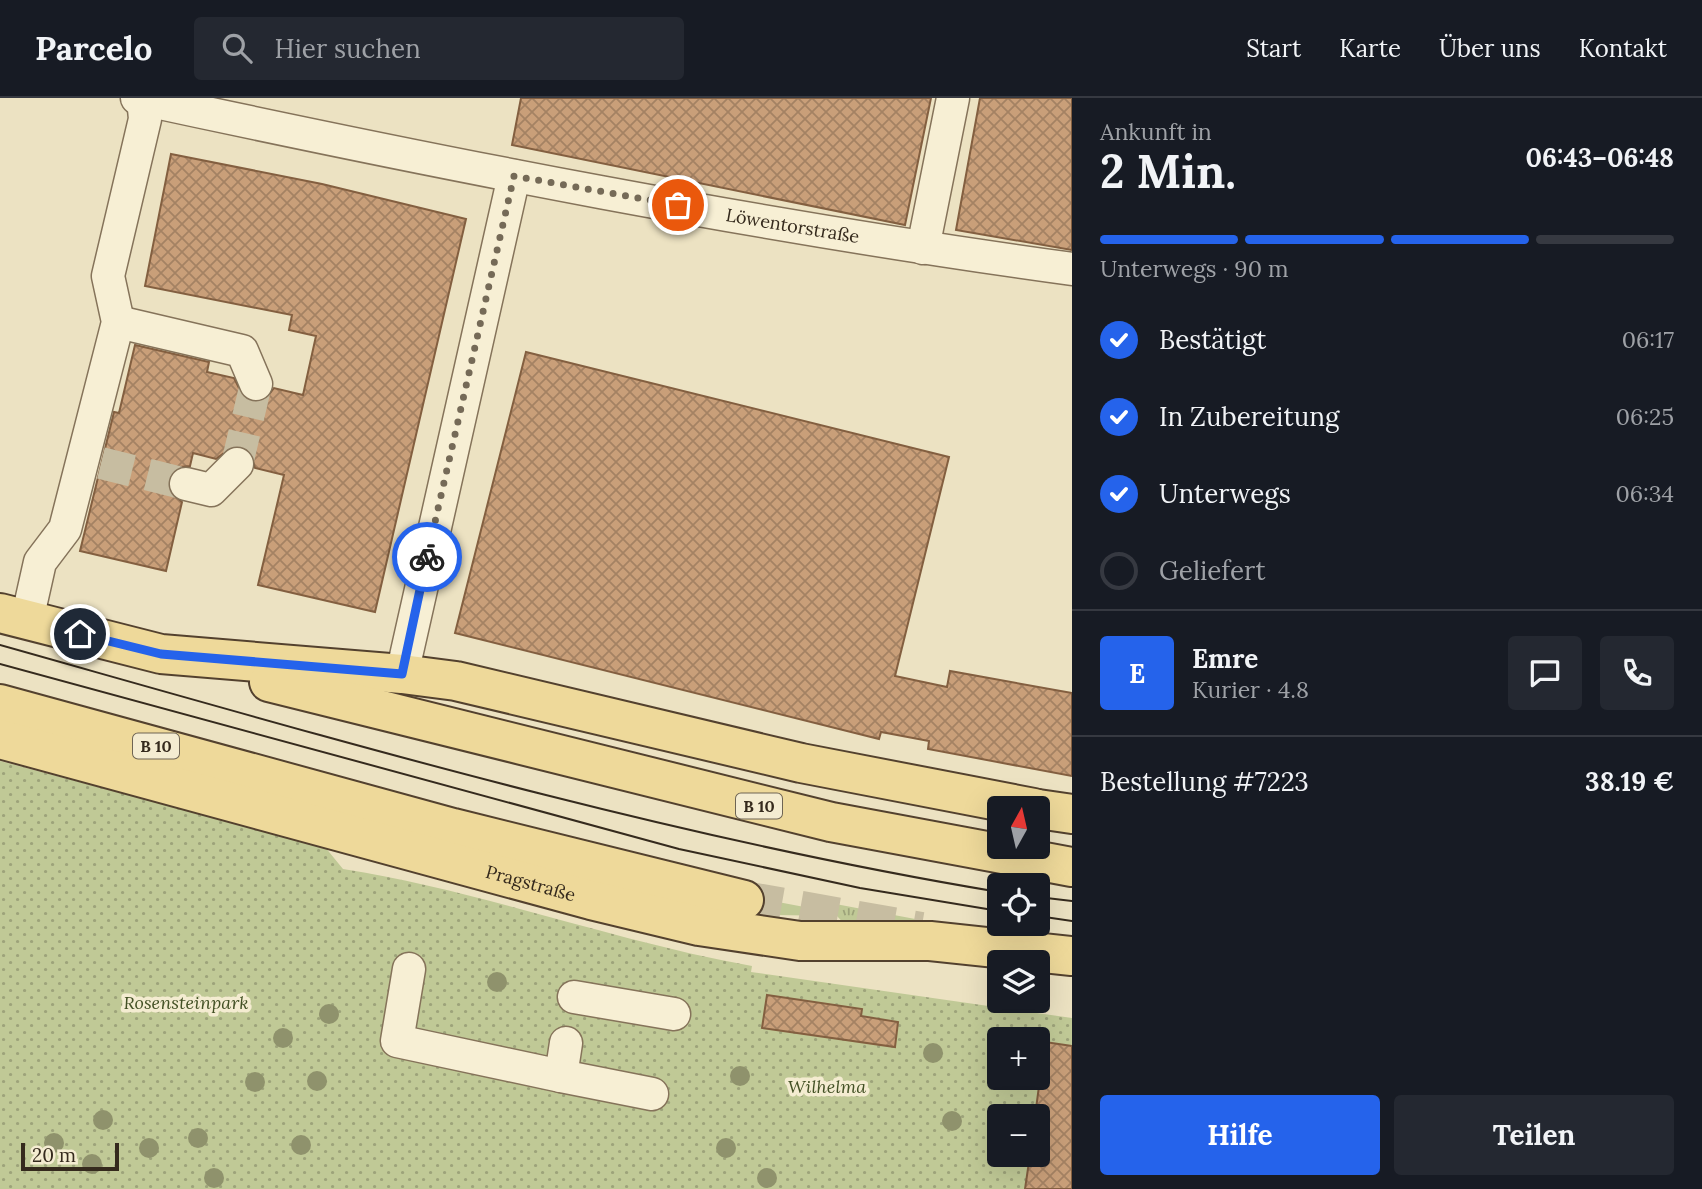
<!DOCTYPE html>
<html lang="de">
<head>
<meta charset="utf-8">
<style>
  body { margin:0; font-family:Lora,serif; background:#242831; color:#f1f3f6; height:100vh; display:flex; flex-direction:column; font-size:26px; white-space:nowrap }
  * { box-sizing:border-box; margin:0 }
  p { font-size:23px; color:#9ea1a6 }
  .icon { flex:none; width:38px; height:38px; fill:none; stroke:currentColor; stroke-width:2; stroke-linecap:round; stroke-linejoin:round }
  .map { position:relative; flex:1; overflow:hidden }
  .details { display:flex; flex-direction:column; background:#171b24; width:630px }
  .details>* { flex:none }
  .needle { width:46px; rotate:8deg }
  .buttons { position:absolute; left:987px; top:698px; display:grid; gap:14px }
  .buttons a { display:grid; place-items:center; width:63px; height:63px; border-radius:7px; background:#171b24; box-shadow:0 7px 28px #0002; font-size:35px }
  .scale { position:absolute; left:21px; bottom:18px; width:98px; box-sizing:border-box; padding-left:7px; border:4px solid #352a1d; border-top:0; font-size:19px; line-height:24px; white-space:nowrap; color:#352a1d; -webkit-text-stroke:5px #f4ecd1; paint-order:stroke }
  .pin { position:absolute; display:grid; place-items:center; width:60px; height:60px; color:#fff; margin:-30px; border:4px solid #fff; border-radius:50%; box-shadow:0 2px 7px #0007 }
  .courier { position:absolute; display:grid; place-items:center; width:70px; height:70px; margin:-35px; border:5px solid #2563eb; border-radius:50%; background:#fff; color:#222; box-shadow:0 2px 9px #0007 }
  .head em { font-style:normal; font-weight:700 }
  .head div { display:flex; flex-direction:column-reverse }
  .head { display:flex; align-items:center; justify-content:space-between; height:119px; padding:0 28px }
  h1 { font-size:46px; font-weight:700; line-height:52px }
  .bar { display:grid; grid-template-columns:repeat(4,1fr); gap:10px 7px; align-content:center; height:84px; padding:0 28px }
  .bar i { height:9px; border-radius:5px; background:#363941 }
  .bar .active { background:#2563eb }
  .bar p { grid-column:span 4 }
  .line { display:flex; align-items:center; gap:18px; padding:0 28px; border-top:2px solid #363941 }
  .line div { flex:1 }
  .round { display:grid; place-items:center; flex:none; width:74px; height:74px; border-radius:7px; background:#242831 }
  ol { padding:0 28px; list-style:none }
  li { display:flex; align-items:center; gap:21px; height:77px }
  li p { margin-inline-start:auto }
  li .icon { padding:7px; border-radius:50%; background:#2563eb; color:#fff; stroke-width:4 }
  li:last-child { color:#9ea1a6 }
  li i { width:38px; height:38px; border:4px solid #363941; border-radius:50% }
  .action { display:flex; gap:14px; margin-top:auto; padding:14px 28px }
  .action a { flex:1; height:80px; border-radius:7px; background:#2563eb; color:#fff; font-size:28px; font-weight:700; line-height:80px; text-align:center }
  .action a+a { background:#242831; color:#f1f3f6 }
  header { display:flex; align-items:center; gap:42px; box-sizing:border-box; height:98px; padding:0 35px; background:#171b24; border-bottom:2px solid #363941 }
  header strong { font-size:33px }
  nav { display:flex; gap:38px; margin-inline-start:auto; font-size:24px }
  .search { width:490px; height:63px; background:#242831; display:flex; align-items:center; gap:18px; box-sizing:border-box; padding:0 24px; border-radius:7px; color:#9ea1a6; font-size:26px }
  main { display:flex; flex:1; min-height:0 }
  .map>svg:first-child { display:block }
</style>
</head>
<body>
<header>
<strong>Parcelo</strong>
<div class="search"><svg class="icon" aria-label="search" viewBox="0 0 24 24"><circle cx="10" cy="10" r="6"/><path d="M15 15l6 6"/></svg>Hier suchen</div>
<nav><a>Start</a><a>Karte</a><a>Über uns</a><a>Kontakt</a></nav>
</header>
<main>
<div class="map">
<svg width="1072" height="1091" viewBox="0 0 1072 1091">
  <defs>
    <pattern id="grass-tufts" width="24" height="20" patternUnits="userSpaceOnUse" patternTransform="scale(1.75)"><rect width="24" height="20" fill="#c0c996"/><path d="M3 7l-1-3M5 7V3M7 7l1-3M15 17l-1-3M17 17v-4M19 17l1-3" fill="none" stroke="#9da37a"/></pattern>
    <pattern id="park-dots" width="8" height="8" patternUnits="userSpaceOnUse" patternTransform="scale(1.75)"><rect width="8" height="8" fill="#c0c996"/><path d="M2 2h.1M6 6h.1" fill="none" stroke="#9da37a" stroke-width="1.8" stroke-linecap="round"/></pattern>
    <pattern id="building-cross-hatch" width="8" height="8" patternUnits="userSpaceOnUse" patternTransform="scale(1.75)"><rect width="8" height="8" fill="#c99f79"/><path d="M0 0l8 8M0 8l8-8" fill="none" stroke="#a48263"/></pattern>
  </defs>
  <rect width="100%" height="100%" fill="#ece2c2"/>
  <path fill="url(#grass-tufts)" d="M778,804L815,811L825,804L947,827L850,832L837,818L776,817Z"/>
  <path fill="url(#park-dots)" fill-rule="evenodd" d="M0,663L325,749L343,771C482,793 614,843 752,868L751,874L1072,920V1091H0ZM999,942H1038V980H999ZM999,1018H1038V1057H999Z"/>
  <path fill="url(#building-cross-hatch)" stroke="#835f40" stroke-width="2" d="M521,0H931L905,127L512,47Z
    M980,0H1072V152L956,132Z
    M171,56L322,86L466,121L375,514L258,487L284,377L255,370L250,354L241,348L232,349L216,361L193,355L190,368L180,369L172,374L168,382L169,392L182,404L166,473L80,453L114,314L119,315L135,247L209,264L207,274L234,280L244,300L254,304L264,303L274,290L303,297L316,238L289,232L292,217L145,188Z
    M526,254L949,359L895,578L947,589L950,573L1072,595V678L928,651L929,643L881,634L879,641L455,535Z
    M767,897L862,911L861,918L898,924L895,949L762,930Z
    M1045,944L1072,948V1091H1025L1030,1057H1038V1018H1035Z"/>
  <g fill="none" stroke-linecap="round" stroke-linejoin="round">
    <path stroke="#c7bda1" stroke-width="32" stroke-dasharray="32 16" stroke-linecap="butt" d="M101,365L186,386
      M237,366L256,286"/>
    <path stroke="#c7bda1" stroke-width="38" stroke-dasharray="38 19" stroke-linecap="butt" d="M744,802L921,833"/>
    <defs>
      <g id="minor">
        <path id="s1" d="M137,0C446,67 758,128 1072,171"/>
        <path d="M923,150L953,0"/>
        <path d="M118,224L242,253L256,286"/>
        <path d="M186,386L211,392L237,366"/>
        <path d="M27,522L40,464L65,431L118,224L108,178L145,21L143,0"/>
        <path d="M402,576L514,78"/>
        <path d="M409,871L397,943L561,978L566,945"/>
        <path d="M574,899L674,916"/>
        <path d="M561,978L652,996"/>
      </g>
      <g id="major">
        <path d="M0,515L161,556L402,576L456,583L801,665L1034,710"/>
        <path d="M269,584L831,724L1072,769"/>
        <path d="M0,606L453,730L744,802"/>
        <path id="s2" d="M0,641L591,802L699,828L800,843H930L1072,858"/>
        <path d="M1038,711L1072,716"/>
      </g>
    </defs>
    <use href="#minor" stroke="#85735a" stroke-width="35"/>
    <use href="#major" stroke="#53412e" stroke-width="42"/>
    <use href="#minor" stroke="#f7efd4" stroke-width="32"/>
    <use href="#major" stroke="#eed99a" stroke-width="38"/>
    <path stroke="#352a1d" stroke-width="2" d="M0,547C330,640 661,738 999,794
      M0,566L679,751L860,790L999,813
      M1038,799L1072,803
      M1038,818L1072,823"/>
  </g>
  <g fill="#8f926c">
    <circle cx="497" cy="884" r="10"/>
    <circle cx="329" cy="916" r="10"/>
    <circle cx="283" cy="940" r="10"/>
    <circle cx="933" cy="955" r="10"/>
    <circle cx="740" cy="978" r="10"/>
    <circle cx="317" cy="983" r="10"/>
    <circle cx="255" cy="984" r="10"/>
    <circle cx="103" cy="1022" r="10"/>
    <circle cx="952" cy="1023" r="10"/>
    <circle cx="198" cy="1040" r="10"/>
    <circle cx="54" cy="1045" r="10"/>
    <circle cx="301" cy="1047" r="10"/>
    <circle cx="149" cy="1050" r="10"/>
    <circle cx="726" cy="1050" r="10"/>
    <circle cx="92" cy="1066" r="10"/>
    <circle cx="214" cy="1080" r="10"/>
    <circle cx="767" cy="1080" r="10"/>
  </g>
  <g fill="none" stroke-linecap="round" stroke-linejoin="round">
    <path stroke="#756a57" stroke-width="7" stroke-dasharray="0 12.6" d="M427,459L514,78L678,107"/>
    <path stroke="#2563eb" stroke-width="9" d="M80,536L161,556L402,576L427,459"/>
  </g>
  <g text-anchor="middle" stroke-width="7" stroke-linejoin="round" paint-order="stroke">
    <g fill="#f4ecd1" stroke="#6e6453" stroke-width="2">
      <rect x="133" y="635.5" width="46" height="25" rx="5"/>
      <rect x="736" y="695.5" width="46" height="25" rx="5"/>
    </g>
    <g font-size="16" font-weight="bold" fill="#352a1d">
      <text x="156" y="654">B 10</text>
      <text x="759" y="714">B 10</text>
    </g>
    <g font-size="18" fill="#352a1d" stroke="#f4ecd1">
      <text dy="6" stroke="none"><textPath href="#s1" startOffset="668">Löwentorstraße</textPath></text>
      <text dy="6" stroke="none"><textPath href="#s2" startOffset="550">Pragstraße</textPath></text>
    </g>
    <g font-size="18" font-style="italic" fill="#435125" stroke="#f4ecd1">
      <text x="186" y="911">Rosensteinpark</text>
      <text x="827" y="995">Wilhelma</text>
    </g>
  </g>
</svg>
<div class="buttons">
<a><svg class="needle" viewBox="-14 -14 28 28"><path d="M0-13l5 13h-10z" fill="#e53935"/><path d="M0 13l5-13h-10z" fill="#9ea1a6"/></svg></a>
<a><svg class="icon" aria-label="locate" viewBox="0 0 24 24"><circle cx="12" cy="12" r="6"/><path d="M12 2v4M12 18v4M2 12h4M18 12h4"/></svg></a>
<a><svg class="icon" aria-label="layers" viewBox="0 0 24 24"><path d="M12 4l9 5-9 5-9-5zM3 14l9 5 9-5"/></svg></a>
<a>+</a>
<a>−</a>
</div>
<div class="scale">20 m</div>
<div class="pin" style="left:678px;top:107px;background:#ea580c"><svg class="icon" aria-label="bag" viewBox="0 0 24 24"><path d="M5 8h14l-1 12H6zM9 8a3 3 0 0 1 6 0"/></svg></div>
<div class="pin" style="left:80px;top:536px;background:#1f2937"><svg class="icon" aria-label="home" viewBox="0 0 24 24"><path d="M3 11l9-7 9 7M6 9v11h12V9"/></svg></div>
<div class="courier" style="left:427px;top:459px"><svg class="icon" aria-label="bike" viewBox="0 0 24 24"><circle cx="6" cy="16" r="4"/><circle cx="18" cy="16" r="4"/><path d="M6 16l4-8h5l3 8M10 8l3 8H6M13 5h3"/></svg></div>
</div>
<section class="details">
<div class="head"><div><h1>2 Min.</h1><p>Ankunft in</p></div><em>06:43–06:48</em></div>
<div class="bar"><i class="active"></i><i class="active"></i><i class="active"></i><i></i><p>Unterwegs · 90 m</p></div>
<ol>
<li><svg class="icon" aria-label="check" viewBox="0 0 24 24"><path d="M5 12l5 5 9-10"/></svg>Bestätigt<p>06:17</p></li>
<li><svg class="icon" aria-label="check" viewBox="0 0 24 24"><path d="M5 12l5 5 9-10"/></svg>In Zubereitung<p>06:25</p></li>
<li><svg class="icon" aria-label="check" viewBox="0 0 24 24"><path d="M5 12l5 5 9-10"/></svg>Unterwegs<p>06:34</p></li>
<li><i></i>Geliefert</li>
</ol>
<div class="line" style="height:126px"><b class="round" style="background:#2563eb;color:#fff">E</b><div><b>Emre</b><p>Kurier · 4.8</p></div><a class="round"><svg class="icon" aria-label="chat" viewBox="0 0 24 24"><path d="M4 5h16v11H9l-5 4z"/></svg></a><a class="round"><svg class="icon" aria-label="phone" viewBox="0 0 24 24"><path d="M5 4h4l2 5-3 2q2 4 5 5l2-3 5 2v4C11 20 4 13 5 4z"/></svg></a></div>
<div class="line" style="height:91px"><div>Bestellung #7223</div><b>38.19 €</b></div>
<div class="action"><a>Hilfe</a><a>Teilen</a></div>
</section>
</main>
</body>
</html>
